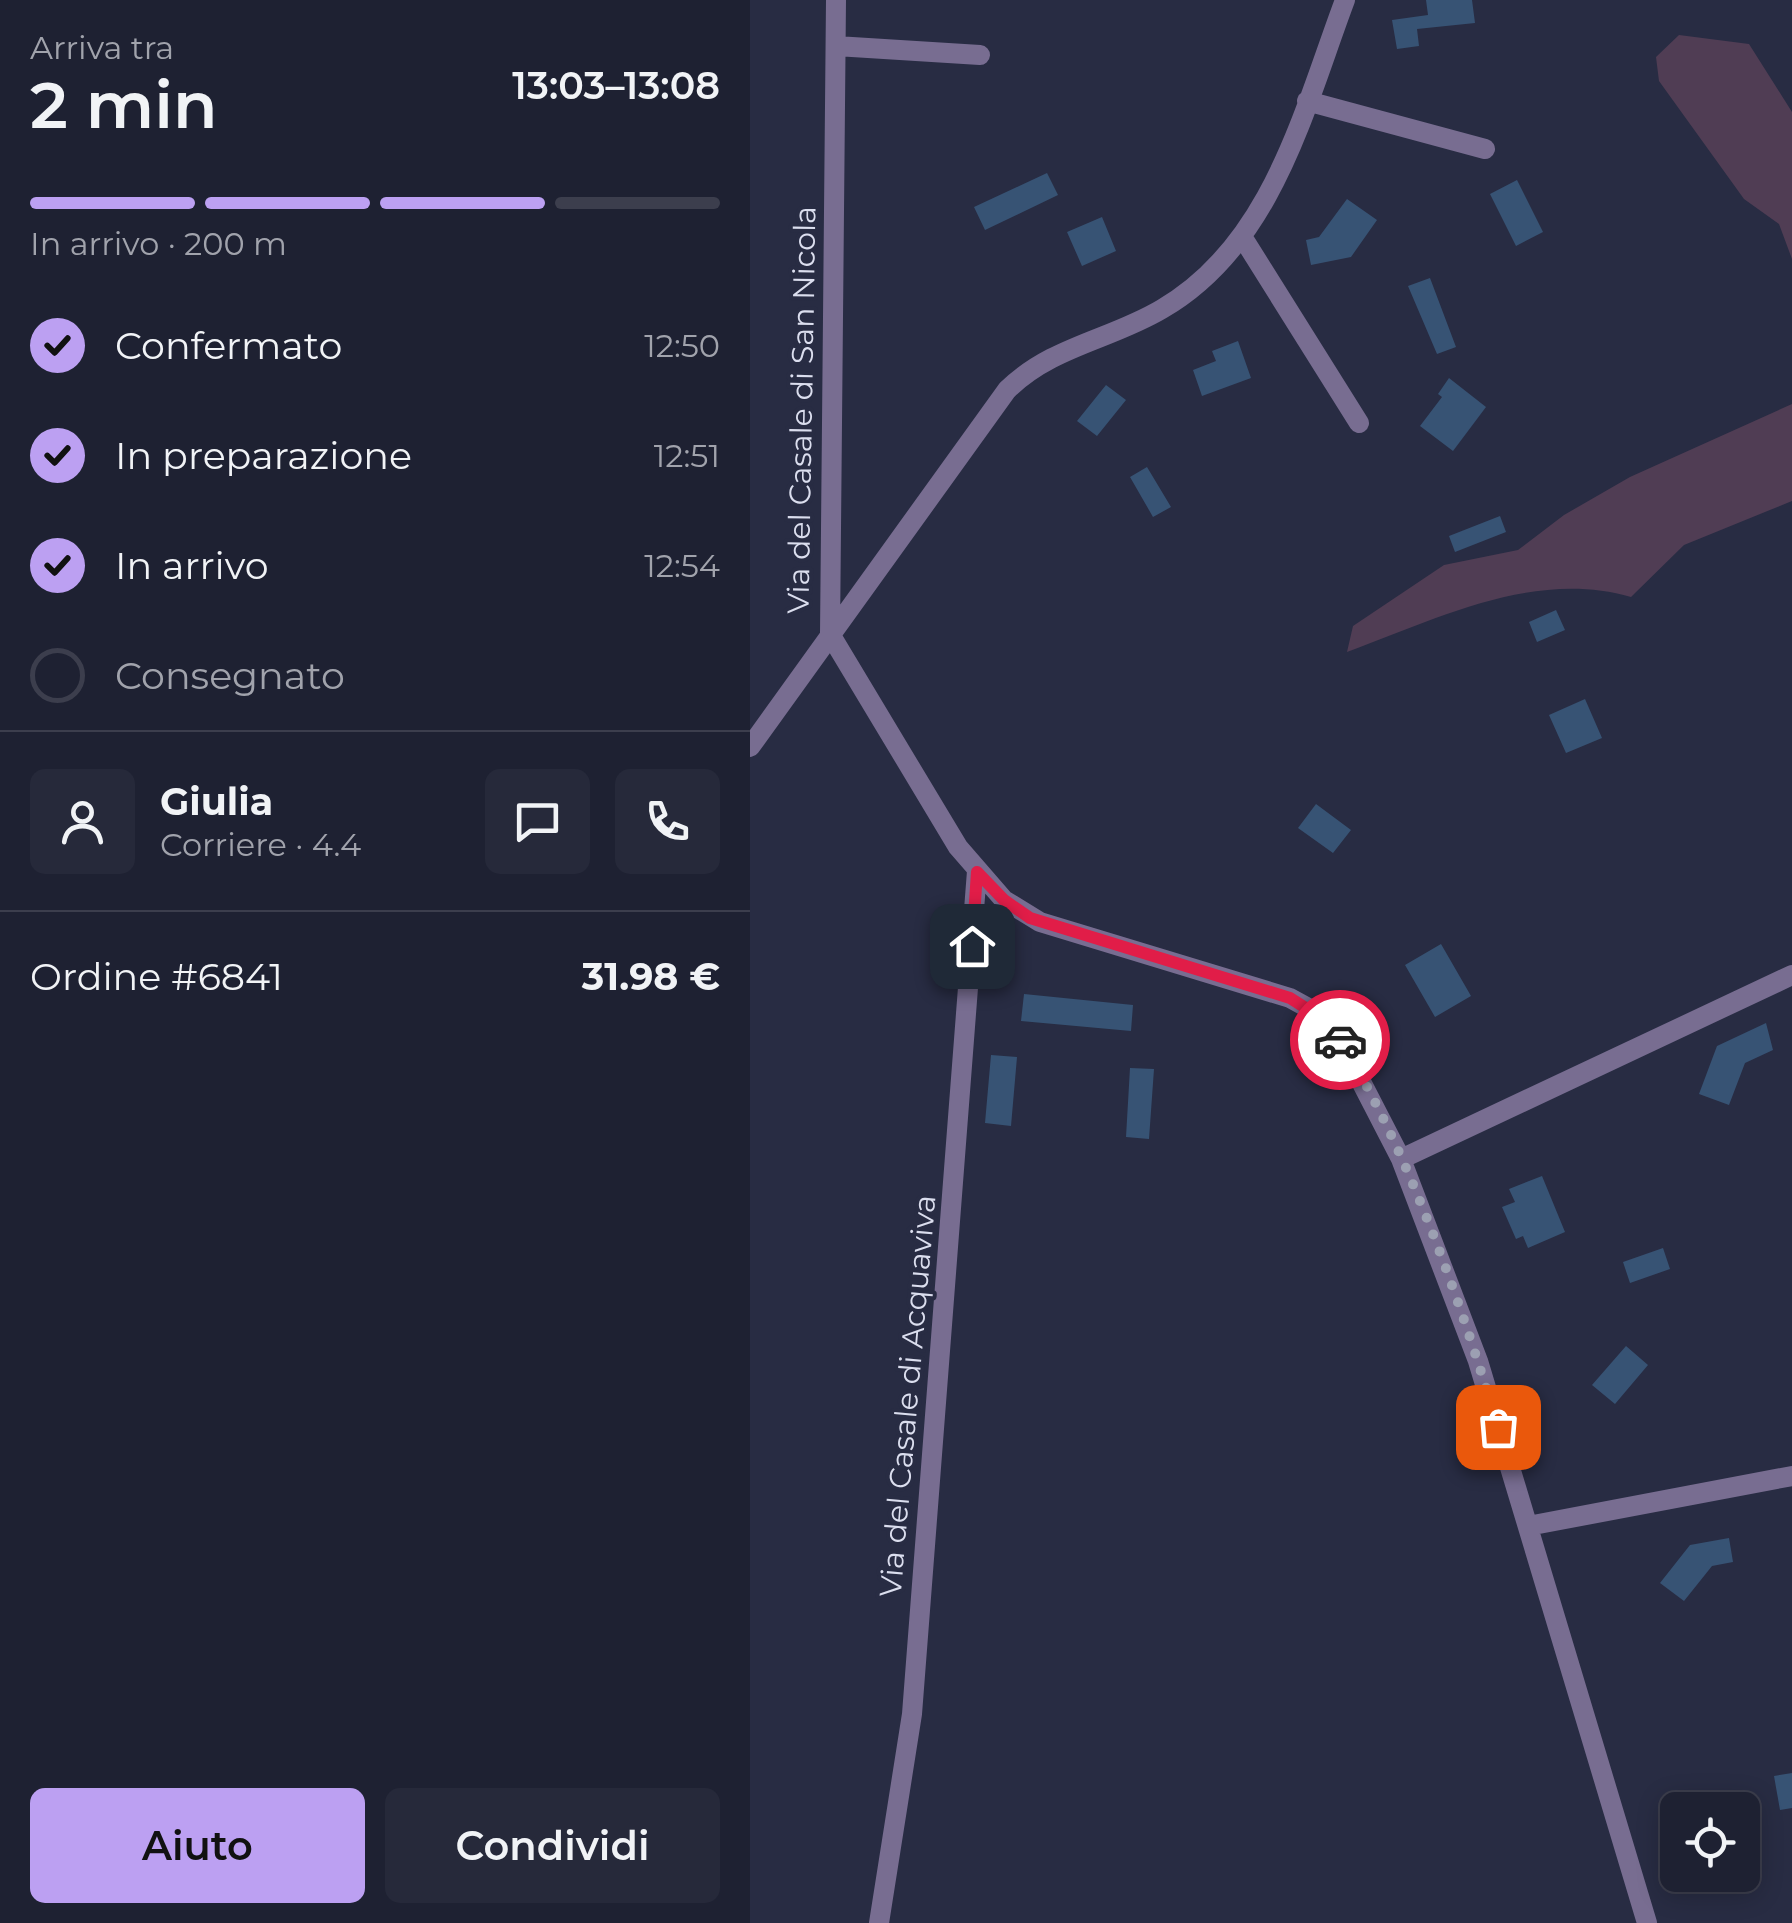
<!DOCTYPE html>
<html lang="it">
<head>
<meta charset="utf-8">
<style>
  body { margin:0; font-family:Montserrat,sans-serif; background:#26293a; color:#f1f3f6; height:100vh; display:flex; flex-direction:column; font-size:38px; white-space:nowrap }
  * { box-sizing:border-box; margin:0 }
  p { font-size:32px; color:#a1a3ac }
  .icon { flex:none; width:55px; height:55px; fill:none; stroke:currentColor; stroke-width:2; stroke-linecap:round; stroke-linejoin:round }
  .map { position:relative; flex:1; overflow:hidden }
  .panel { display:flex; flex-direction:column; background:#1e2132; width:750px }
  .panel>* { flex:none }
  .tools { position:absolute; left:910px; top:1792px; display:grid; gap:20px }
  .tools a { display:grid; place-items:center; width:100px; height:100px; border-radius:15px; background:#1e2132; box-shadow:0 5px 25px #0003,0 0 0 2px #3c3e4d; font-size:50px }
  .pin { position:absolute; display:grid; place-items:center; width:85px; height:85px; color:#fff; margin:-42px; border-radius:20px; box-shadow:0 5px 15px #0006 }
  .courier { position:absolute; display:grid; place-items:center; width:100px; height:100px; margin:-50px; border:8px solid #e11d48; border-radius:50%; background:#fff; color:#222; box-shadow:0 2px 12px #0007 }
  .headline em { font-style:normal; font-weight:600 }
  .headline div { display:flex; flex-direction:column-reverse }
  .headline { display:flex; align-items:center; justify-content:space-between; height:170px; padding:0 30px }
  h1 { font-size:65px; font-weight:600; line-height:75px }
  .bar { display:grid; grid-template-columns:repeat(4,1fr); gap:15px 10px; align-content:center; height:120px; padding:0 30px }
  .bar i { height:12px; border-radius:8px; background:#3c3e4d }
  .bar .current { background:#bca0f2 }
  .bar p { grid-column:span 4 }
  .line { display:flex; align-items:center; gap:25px; padding:0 30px; border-top:2px solid #3c3e4d }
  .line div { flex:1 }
  .round { display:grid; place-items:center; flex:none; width:105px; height:105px; border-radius:15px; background:#26293a }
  ol { padding:0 30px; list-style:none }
  li { display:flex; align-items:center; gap:30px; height:110px }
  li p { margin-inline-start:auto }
  li .icon { padding:10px; border-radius:50%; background:#bca0f2; color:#111; stroke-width:4 }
  li:last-child { color:#a1a3ac }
  li i { width:55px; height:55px; border:5px solid #3c3e4d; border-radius:50% }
  .action { display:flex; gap:20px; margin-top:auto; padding:20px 30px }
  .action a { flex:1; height:115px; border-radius:15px; background:#bca0f2; color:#111; font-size:40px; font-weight:600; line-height:115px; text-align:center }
  .action a+a { background:#26293a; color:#f1f3f6 }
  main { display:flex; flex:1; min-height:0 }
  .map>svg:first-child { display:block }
</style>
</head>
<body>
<main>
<section class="panel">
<div class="headline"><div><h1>2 min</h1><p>Arriva tra</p></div><em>13:03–13:08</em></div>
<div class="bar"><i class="current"></i><i class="current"></i><i class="current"></i><i></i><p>In arrivo · 200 m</p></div>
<ol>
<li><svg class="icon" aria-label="check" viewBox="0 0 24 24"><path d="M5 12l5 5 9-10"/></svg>Confermato<p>12:50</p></li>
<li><svg class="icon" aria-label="check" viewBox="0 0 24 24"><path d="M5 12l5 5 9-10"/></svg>In preparazione<p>12:51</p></li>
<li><svg class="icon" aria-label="check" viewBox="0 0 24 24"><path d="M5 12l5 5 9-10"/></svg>In arrivo<p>12:54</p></li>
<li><i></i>Consegnato</li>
</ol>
<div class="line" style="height:180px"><a class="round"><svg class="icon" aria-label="person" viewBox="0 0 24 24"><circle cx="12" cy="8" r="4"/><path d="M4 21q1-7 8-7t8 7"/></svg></a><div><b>Giulia</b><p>Corriere · 4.4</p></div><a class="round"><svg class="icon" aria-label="chat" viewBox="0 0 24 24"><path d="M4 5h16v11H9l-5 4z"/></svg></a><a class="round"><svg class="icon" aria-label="phone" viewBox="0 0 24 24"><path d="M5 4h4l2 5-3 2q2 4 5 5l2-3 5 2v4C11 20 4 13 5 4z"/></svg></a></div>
<div class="line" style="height:130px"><div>Ordine #6841</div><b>31.98 €</b></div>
<div class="action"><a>Aiuto</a><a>Condividi</a></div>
</section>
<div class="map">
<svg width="1042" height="1923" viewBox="0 0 1042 1923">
  <rect width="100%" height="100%" fill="#282c43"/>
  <path fill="#503d54" d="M929,35L999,44L1042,112V259L1029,224L994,199L909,81L906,57Z
    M1042,404V501L934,545L881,597C784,569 687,619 597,652L603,626L694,565L768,550L814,515L880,477Z"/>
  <path fill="#375374" d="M676,0H722L725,23L667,29L669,46L647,49L642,20L678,15Z
    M297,173L308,195L235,230L224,207Z
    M767,180L793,232L766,246L740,194Z
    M597,199L627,220L601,257L561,265L556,240L569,237Z
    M352,217L366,251L332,266L317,232Z
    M680,278L706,347L687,354L658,286Z
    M488,341L501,378L452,396L443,370L466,361L462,351Z
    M699,378L736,407L703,451L670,426L692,397L688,394Z
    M356,385L376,400L347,436L327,421Z
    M397,467L421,507L403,517L380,477Z
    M750,516L756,532L705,552L699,536Z
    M806,610L815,630L787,642L779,622Z
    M835,699L852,738L816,753L799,715Z
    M566,804L601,830L583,853L548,828Z
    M691,944L721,996L685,1017L655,965Z
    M274,994L383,1005L381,1031L271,1021Z
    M1016,1023L1023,1050L995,1063L979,1105L949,1094L967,1046Z
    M241,1055L267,1057L261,1126L235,1123Z
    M380,1068L404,1069L399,1139L376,1137Z
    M792,1176L815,1232L778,1248L773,1236L766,1239L752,1207L765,1202L759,1189Z
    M913,1248L920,1269L880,1283L873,1262Z
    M876,1346L898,1365L865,1404L842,1385Z
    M979,1538L983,1562L962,1566L934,1601L910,1583L940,1545Z
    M1042,1773V1808L1030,1810L1024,1776Z"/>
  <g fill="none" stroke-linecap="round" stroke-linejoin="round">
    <path stroke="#786d91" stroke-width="20" d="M86,0L80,634L208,847L254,900L290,922L540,998L562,1010L587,1035L651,1159L728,1361L897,1923
      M86,46L230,55
      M557,101L735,149
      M493,238L609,423
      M0,747L257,390C302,346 360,340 412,309C522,245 553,112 595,0
      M651,1159L1042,975
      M778,1526L1042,1476
      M129,1923L162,1714L227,871"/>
  </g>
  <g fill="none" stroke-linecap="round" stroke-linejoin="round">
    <path stroke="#9ca0b2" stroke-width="10" stroke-dasharray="0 18" d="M590,1040C657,1146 712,1306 748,1427"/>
    <path stroke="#e11d48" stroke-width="12" d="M222,946L227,872L254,900L280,918L540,998L570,1017L590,1040"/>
  </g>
  <g text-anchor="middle" stroke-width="8" stroke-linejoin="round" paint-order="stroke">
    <g font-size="30" fill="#dbdeee" stroke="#282c43">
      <text transform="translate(52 410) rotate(-89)" y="10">Via del Casale di San Nicola</text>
      <text transform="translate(158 1396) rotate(-85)" y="10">Via del Casale di Acquaviva</text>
    </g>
  </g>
</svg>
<div class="tools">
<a><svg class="icon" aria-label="locate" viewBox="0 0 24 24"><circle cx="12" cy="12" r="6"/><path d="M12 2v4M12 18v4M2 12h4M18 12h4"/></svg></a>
</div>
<div class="pin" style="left:748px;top:1427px;background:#ea580c"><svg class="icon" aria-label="bag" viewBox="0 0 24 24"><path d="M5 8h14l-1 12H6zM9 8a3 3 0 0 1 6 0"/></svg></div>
<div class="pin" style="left:222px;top:946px;background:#1f2937"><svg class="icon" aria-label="home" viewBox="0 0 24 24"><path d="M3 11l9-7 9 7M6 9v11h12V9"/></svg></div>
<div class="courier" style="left:590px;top:1040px"><svg class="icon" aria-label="car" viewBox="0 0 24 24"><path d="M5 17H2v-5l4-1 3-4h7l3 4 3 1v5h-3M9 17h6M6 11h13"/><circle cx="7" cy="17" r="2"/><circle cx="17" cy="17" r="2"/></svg></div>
</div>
</main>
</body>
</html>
